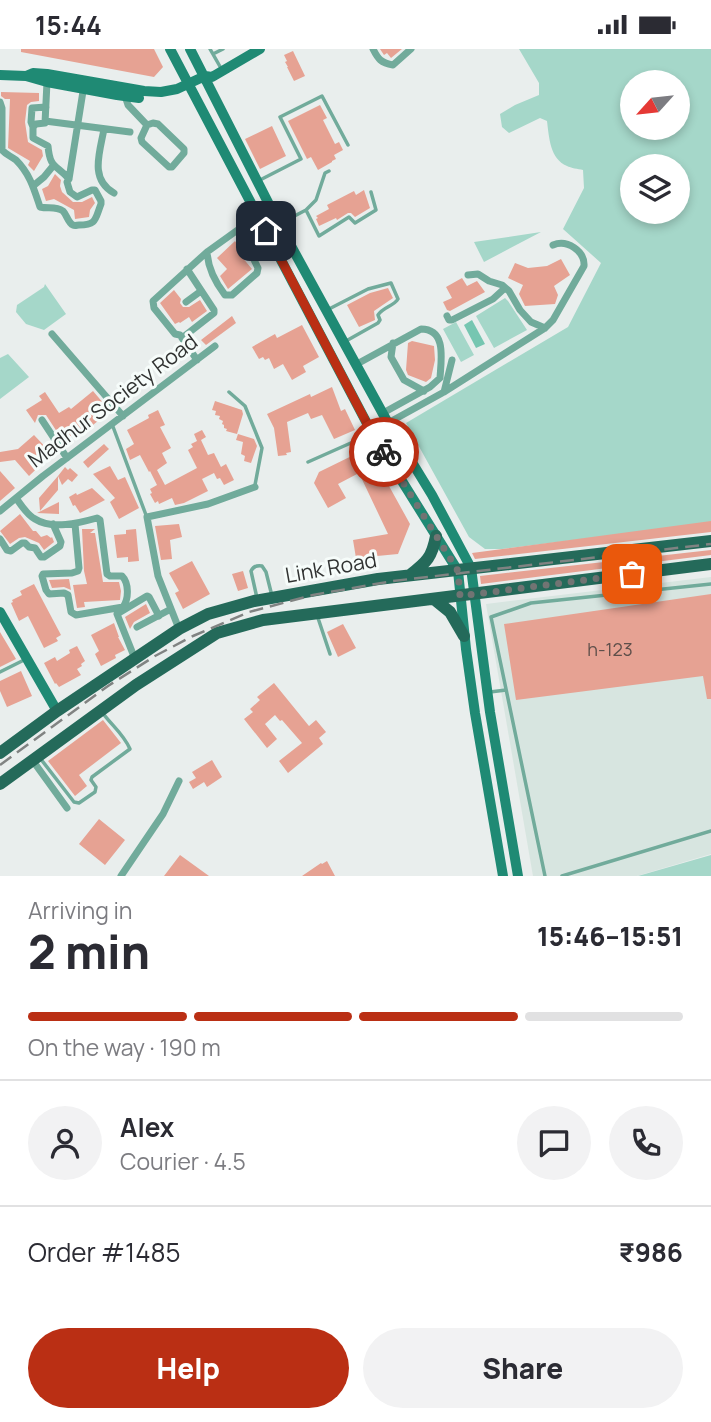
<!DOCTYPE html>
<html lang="en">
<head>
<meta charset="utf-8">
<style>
  body { margin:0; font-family:Manrope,sans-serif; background:#f2f2f3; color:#2b2b33; height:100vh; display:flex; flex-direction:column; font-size:26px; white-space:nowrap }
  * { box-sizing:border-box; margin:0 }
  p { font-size:23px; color:#7c7c81 }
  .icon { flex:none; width:38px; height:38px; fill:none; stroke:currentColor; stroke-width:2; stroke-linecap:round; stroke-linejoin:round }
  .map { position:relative; height:827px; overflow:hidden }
  .drawer { display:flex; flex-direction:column; background:#fff; flex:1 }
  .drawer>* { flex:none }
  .needle { width:46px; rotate:243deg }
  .fabs { position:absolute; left:620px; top:21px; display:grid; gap:14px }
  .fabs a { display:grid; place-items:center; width:70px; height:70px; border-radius:50%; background:#fff; box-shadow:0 4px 10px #0003; font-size:35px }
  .pin { position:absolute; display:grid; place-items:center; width:60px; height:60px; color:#fff; margin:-30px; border-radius:14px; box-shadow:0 4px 10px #0006 }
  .courier { position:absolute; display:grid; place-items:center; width:70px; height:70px; margin:-35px; border:5px solid #ba2f14; border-radius:50%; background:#fff; color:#222; box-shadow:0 2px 9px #0007 }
  .overview em { font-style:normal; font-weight:800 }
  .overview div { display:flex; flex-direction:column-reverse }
  .overview { display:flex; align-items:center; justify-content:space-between; height:119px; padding:0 28px }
  h1 { font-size:46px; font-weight:800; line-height:52px }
  .bar { display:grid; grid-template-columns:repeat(4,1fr); gap:10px 7px; align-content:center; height:84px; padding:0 28px }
  .bar i { height:9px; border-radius:5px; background:#e1e1e2 }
  .bar .selected { background:#ba2f14 }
  .bar p { grid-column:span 4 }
  .line { display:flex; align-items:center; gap:18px; padding:0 28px; border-top:2px solid #e1e1e2 }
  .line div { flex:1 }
  .round { display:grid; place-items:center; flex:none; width:74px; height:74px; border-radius:37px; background:#f2f2f3 }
  .button { display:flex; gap:14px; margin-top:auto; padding:14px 28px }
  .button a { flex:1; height:80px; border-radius:42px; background:#ba2f14; color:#fff; font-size:28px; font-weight:800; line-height:80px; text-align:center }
  .button a+a { background:#f2f2f3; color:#2b2b33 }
  .status { display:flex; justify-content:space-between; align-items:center; height:49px; padding:0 35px; background:#fff; direction:ltr }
  .status svg { height:19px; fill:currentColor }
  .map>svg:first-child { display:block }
</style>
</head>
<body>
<div class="status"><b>15:44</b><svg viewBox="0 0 49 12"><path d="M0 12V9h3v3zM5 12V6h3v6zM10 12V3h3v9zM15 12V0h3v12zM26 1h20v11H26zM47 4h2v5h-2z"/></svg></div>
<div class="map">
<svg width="711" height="827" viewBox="0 0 711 827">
  <rect width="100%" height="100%" fill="#e9eeed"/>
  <path fill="#d7e5e0" d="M711,528V805L637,827H533L486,555Z"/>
  <path fill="#a5d7c9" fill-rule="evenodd" d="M519,0H711V474L502,500H485L469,488L406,374L568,278L601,214L563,180L584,139L583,121C578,120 571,119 567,117C550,110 549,88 547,72L540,69L509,84L502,78L500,65L515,56L539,46V34ZM632,33H677V79H632ZM632,117H677V163H632Z
    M541,183L484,213L474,193Z
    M45,235L66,265L44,281L26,275L16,263L17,256L44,238Z
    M505,249L508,252L527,281L494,299L476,267Z
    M456,273L474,306L461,313L443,280Z
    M8,305L29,328L0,350V309Z
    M711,806V827H638Z"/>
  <path fill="#76c6b1" d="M472,271L485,295L476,299L464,276Z"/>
  <path fill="#e6a293" d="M21,0H154L163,18L154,28L21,3Z
    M380,0H402L391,9L387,4L384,6Z
    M293,2L305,27L294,32L287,18H288L285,13L287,12L284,6Z
    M1,43L39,44V52L31,53L27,56L25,73L28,93L42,101L43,107L34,122L28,116L30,112L8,99L10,50H5L1,47Z
    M320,56L327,69L323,71L335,95L339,93L343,101L334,106L336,110L332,112V113L318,121L311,108L307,110L288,72Z
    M272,77L286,107L260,120L245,90Z
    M55,125L61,131L60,137L62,143L73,153H82L92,148L95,154L90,161L89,168L75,170L74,161L54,150L46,152L42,140L48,137Z
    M364,141L370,159L355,168L351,164H348L337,171L336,169L319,177L316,170L318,169L316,167L329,160L327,156L354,142L356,146Z
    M235,192L244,205L242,208L252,220L228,240L220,227L227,220L217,209Z
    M561,210L570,226L554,237L558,246L555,255L525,257L519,245L523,236L508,229L515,214L528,219L547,217Z
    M462,229L467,237L477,232L485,243L450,262L447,261L443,253L452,249L446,238Z
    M388,239L393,249L374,262L375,271L359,278L347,256L370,244Z
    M174,241L181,250L180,254L183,258H189L200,251L207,262L192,273L189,268L180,274L179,273L175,275L160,254Z
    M232,267L236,274L206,296L201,291Z
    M302,276L319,308L303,317L306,323L292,331L283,315L274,320L269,309L265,311L263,308L259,310L252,298L275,285L277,289Z
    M412,292L434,297L435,311L431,329L426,333L408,326L406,321L408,294Z
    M332,338L341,362L345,360L355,381L334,390L322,366L311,370L308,364L287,373L291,403L286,404L287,406L278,407L274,379L267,365L310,345L311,348Z
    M93,342L110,362L93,376L91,373L63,392L46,366H38L35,374L26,361L42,351L39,347L45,343L59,364L69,358L71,360Z
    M215,352L242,361L243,365L237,385L226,382L227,380L224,379V376L222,375L223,372L219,370L220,367L215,366L216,362L212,361Z
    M158,361L165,376L160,378L171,399L162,404L167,414L157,421L165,436L197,419L188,401L193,398L191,395L197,392L194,385L202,381L206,388L201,391L208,406L214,404L221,418L226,415L234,431L224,436L220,429L217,430L214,424L202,430L208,442L184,454L175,456L172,449L159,455L158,452L155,454L150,445L152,444L150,440L157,436L150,422L149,423L140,406L130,411L126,400L134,395L127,381L149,369L148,366Z
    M238,385L254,390L257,397L251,414L244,412L245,407L241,405L243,393L236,391Z
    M34,386L52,405L29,427L15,411L0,413V403L18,400Z
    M104,395L109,400L88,419L83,413Z
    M368,399L410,475L398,505L356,509L353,491L388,485L359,424L338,435L346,449L328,459L314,434L319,423Z
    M110,417L118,431L125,428L139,459L119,470L110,453L115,449L93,425Z
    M65,418L68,421L70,419L78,426L72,433L68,430L62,436L58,427Z
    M0,422L15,439L0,452Z
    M58,427V441L40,462L39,449Z
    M92,439L105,451L80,464L75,456L73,457L69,448L76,444L77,446Z
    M59,453V465L37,464Z
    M20,465L33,482H36L41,488L47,486L51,489L52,488L54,493L44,501L39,494L25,488L19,489L10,495L0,482Z
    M711,472V483L475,510L472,504Z
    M179,475L182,488L170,491L172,510L161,511L155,477Z
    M82,480H95L90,484H95L103,533H119L121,542L120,551L84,553L85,558L77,559L73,536L87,535L84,522Z
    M136,480L139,512L128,513V508L117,509L114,486L126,485V481Z
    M711,501V506L481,535L480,527Z
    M192,512L210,545L183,560L175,544L179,542L169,524Z
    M243,522L248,539L238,542L232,525Z
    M69,530L71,541L64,538L52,539L49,531Z
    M34,535L61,586L56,589L58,592L44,599L28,567L19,572L11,554L13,553L12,551L22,546L20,542Z
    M711,545V650H707L703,627L516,651L504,575Z
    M146,555L150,564L134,573L130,580L125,568Z
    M114,574L119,588H118L125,601L115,606L116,609L101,617L95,605L99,602L91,586Z
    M343,575L356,599L338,608L327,583Z
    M0,583L16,610L0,618Z
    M77,597L85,612L81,615L82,617L77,620L81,626L59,638L56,634L55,635L44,614L55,608L57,612L70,604L69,601Z
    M21,622L32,647L7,658L0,642V632Z
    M274,634L309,677L316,671L326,683L319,689L323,695L288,724L279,712L302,694L282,671L280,672L275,666L265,675L277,690L267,699L244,670L253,663L250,660L260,651L257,648Z
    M103,671L121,694L79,726L87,737L75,747L48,712Z
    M212,711L222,728L207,738L204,733L193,740L189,733L196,729L192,723Z
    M99,770L125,791L105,816L79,795Z
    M180,806L209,827H164Z
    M327,812L335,827H302L321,814L322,815Z"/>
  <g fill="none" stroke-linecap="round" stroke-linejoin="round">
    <path stroke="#71ab9b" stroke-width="3.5" d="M210,0L222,21
      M213,5L223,0
      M260,131L301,110L280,68L322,47L348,96
      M306,161L316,151L325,124L329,122
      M281,174L306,161L319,187L349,168L355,174L376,161L371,143
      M329,260L368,240L391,234L398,250C394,257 383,258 378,266L380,271L378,274L346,292
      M229,343L245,357L262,399L255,436
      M112,375L146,466
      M308,413L371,385
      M257,549L251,522C253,518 257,516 262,517L266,523L272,547
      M317,566L330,605
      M0,623L24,611
      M490,643L506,641
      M40,709L74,753L79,754L95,743L96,738L91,731L92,728L130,700C123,684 111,676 102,663
      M545,827L491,568L531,554L711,535
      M562,827L711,782"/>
    <path stroke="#71ab9b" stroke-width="7" d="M373,0C378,10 381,14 393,16L411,0
      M124,44L128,56L147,76L141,89L142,93L169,118H172L184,104V100L158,75L153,74L147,76
      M0,53L2,59V101C6,106 11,107 16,111C30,125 34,140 40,158C48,160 56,157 63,162C67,166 68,174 73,176C75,177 77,176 79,176C97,176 95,170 101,155V152L95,141H92L77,148L70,143L67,133L69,130C56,115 50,120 48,97L33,89V78L36,75L45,74L47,33
      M45,72L130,83
      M33,78L31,73L32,59L46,58
      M104,80C100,103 89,130 114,144
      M69,130L84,36
      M33,137L44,128L53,117
      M239,180L258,219L257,224L232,246H225C215,233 208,219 207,203L239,180L253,157
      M468,226L478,225L489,232L502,236L509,242L520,261L531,273L545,279
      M186,253L201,242
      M447,267L449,271H452L493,250L505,239
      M52,285L123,367
      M182,289L214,264V261L187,220
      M393,294L391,308L404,331L424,342
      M197,311L180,286L175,285L154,259L153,252L207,203
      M357,315L421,280C447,280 441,311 440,329L430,338L383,364
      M444,343L452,311
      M42,371L67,409
      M388,374L444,343L545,279L553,271L584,217C585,202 567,190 553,196
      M16,449C21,456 27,466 35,470C52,481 79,474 97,469L100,471L107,525L110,527H122C129,534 129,550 123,558L76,566L71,563L68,546L64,544L49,545L46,541L42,527L43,525L72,524L78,522L79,519L75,475
      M0,462L43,427L215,297
      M0,490L7,501L11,502L22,494H25L29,498L35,499L41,508H44L60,497L61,493L53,475
      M137,578L171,560
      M179,580L158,527L147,468L208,455L255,438
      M135,610L117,565L147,547L149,548L159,567
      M33,712L67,759
      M121,827L163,765L179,732"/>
    <path stroke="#1f8a74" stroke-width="10" d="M170,0L372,384L458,522L466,600L475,664L503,827
      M190,0L279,175L388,374L432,446L471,519L490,663L518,827
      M0,26L26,27L47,33L117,46L139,49
      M26,27L33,24L47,25L144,42L161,43L177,40L205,27L212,28L260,0
      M0,563L57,662"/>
    <path stroke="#246a5a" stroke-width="12" d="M410,526C427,513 432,508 436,487
      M434,550L450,563L464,587
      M0,704L57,662L179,580L208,565L254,552L378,530L711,492
      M0,735L136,636L217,584L263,571L711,515"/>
    <path stroke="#808382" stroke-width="2.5" stroke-dasharray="14 7" stroke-linecap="butt" d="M0,716L108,637L155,607L193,587L249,563L313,546L393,532L711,495"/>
  </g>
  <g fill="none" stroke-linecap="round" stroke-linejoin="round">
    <path stroke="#717473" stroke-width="7" stroke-dasharray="0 12.6" d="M384,403L458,522L460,547L632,525"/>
    <path stroke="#ba2f14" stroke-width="9" d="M266,182L372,384L384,403"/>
  </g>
  <g text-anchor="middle" stroke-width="6" stroke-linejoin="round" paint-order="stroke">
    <g font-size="18" fill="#5e4f4a">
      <text x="610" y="607">h-123</text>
    </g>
    <g font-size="21" fill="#313332" stroke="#f6fcfa">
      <text transform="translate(113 352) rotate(-37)" y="7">Madhur Society Road</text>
      <text transform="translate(331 519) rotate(-10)" y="7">Link Road</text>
    </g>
  </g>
</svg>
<div class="fabs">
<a><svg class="needle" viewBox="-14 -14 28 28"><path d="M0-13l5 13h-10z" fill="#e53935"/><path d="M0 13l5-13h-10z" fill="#7c7c81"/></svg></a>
<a><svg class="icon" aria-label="layers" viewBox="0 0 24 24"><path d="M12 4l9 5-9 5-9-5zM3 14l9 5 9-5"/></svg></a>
</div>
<div class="pin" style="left:632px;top:525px;background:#ea580c"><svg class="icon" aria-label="bag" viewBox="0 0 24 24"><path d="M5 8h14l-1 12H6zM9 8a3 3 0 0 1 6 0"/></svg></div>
<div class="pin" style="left:266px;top:182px;background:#1f2937"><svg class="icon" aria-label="home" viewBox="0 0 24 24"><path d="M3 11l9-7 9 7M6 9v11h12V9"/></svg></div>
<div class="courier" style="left:384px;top:403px"><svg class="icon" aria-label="bike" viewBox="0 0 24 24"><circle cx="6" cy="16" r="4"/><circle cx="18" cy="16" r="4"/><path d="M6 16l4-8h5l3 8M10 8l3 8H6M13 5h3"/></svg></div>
</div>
<section class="drawer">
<div class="overview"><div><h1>2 min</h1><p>Arriving in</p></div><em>15:46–15:51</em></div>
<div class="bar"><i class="selected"></i><i class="selected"></i><i class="selected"></i><i></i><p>On the way · 190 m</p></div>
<div class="line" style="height:126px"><a class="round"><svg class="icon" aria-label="person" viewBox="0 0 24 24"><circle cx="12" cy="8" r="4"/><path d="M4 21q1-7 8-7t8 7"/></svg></a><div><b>Alex</b><p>Courier · 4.5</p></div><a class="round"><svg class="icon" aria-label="chat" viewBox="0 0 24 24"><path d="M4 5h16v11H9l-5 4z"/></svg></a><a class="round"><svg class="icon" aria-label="phone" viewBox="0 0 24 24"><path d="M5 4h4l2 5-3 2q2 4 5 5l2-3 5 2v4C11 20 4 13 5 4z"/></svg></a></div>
<div class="line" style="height:91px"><div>Order #1485</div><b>₹986</b></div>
<div class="button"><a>Help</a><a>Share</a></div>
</section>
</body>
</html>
